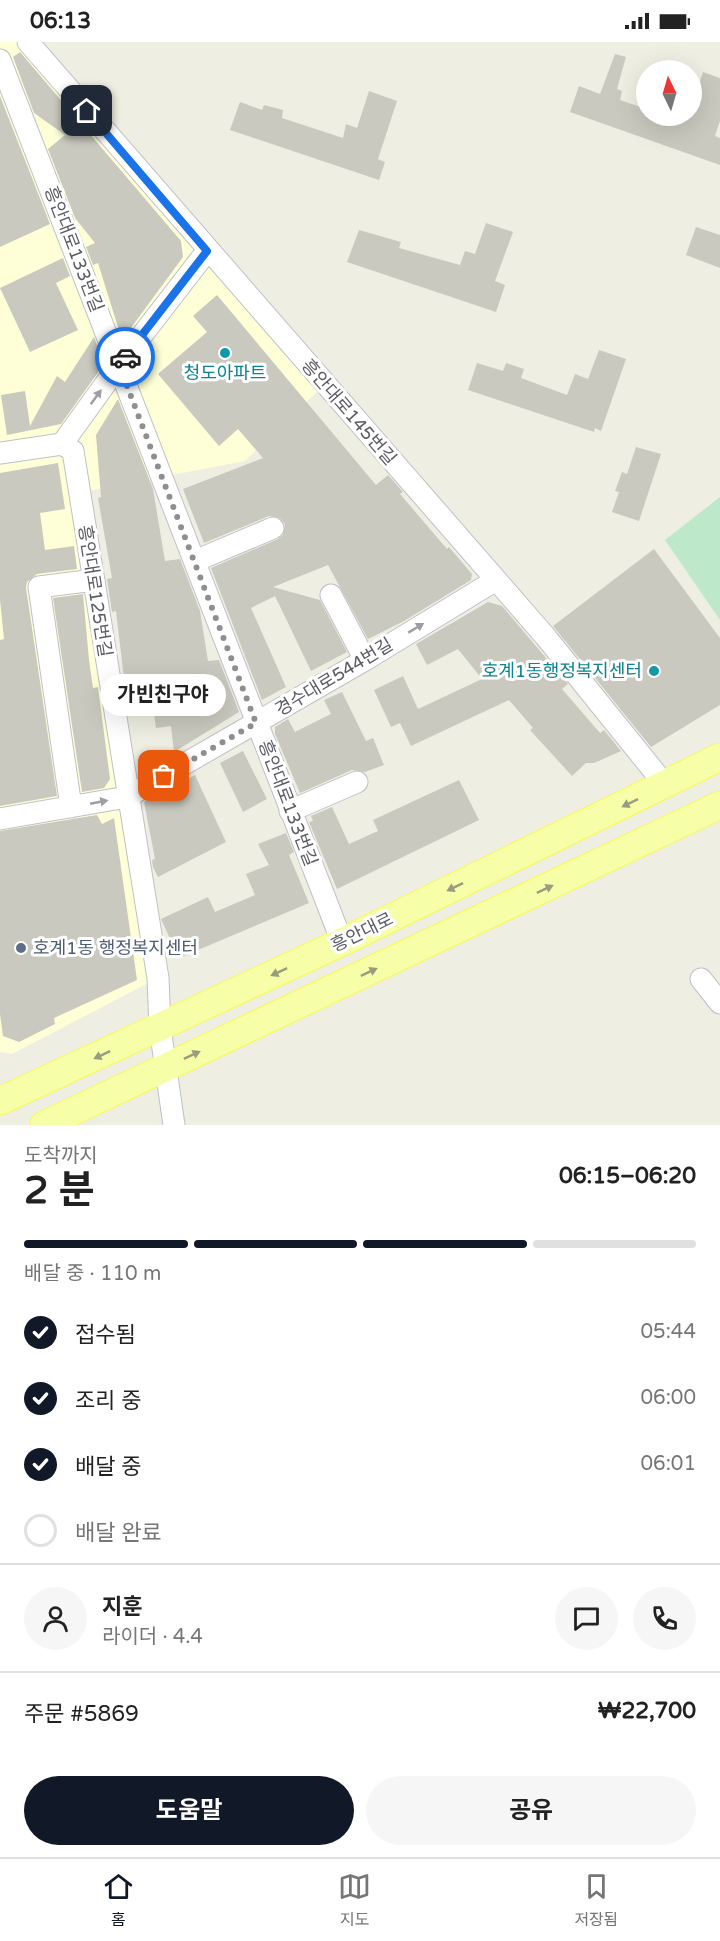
<!DOCTYPE html>
<html lang="ko">
<head>
<meta charset="utf-8">
<style>
  body { margin:0; font-family:"Varela Round","Noto Sans KR",sans-serif; background:#f6f6f6; color:#222; height:100vh; display:flex; flex-direction:column; font-size:22px; white-space:nowrap }
  * { box-sizing:border-box; margin:0 }
  p { font-size:20px; color:#767676 }
  .icon { flex:none; width:33px; height:33px; fill:none; stroke:currentColor; stroke-width:2; stroke-linecap:round; stroke-linejoin:round }
  .map { position:relative; height:1083px; overflow:hidden }
  .sheet { display:flex; flex-direction:column; background:#fff; flex:1 }
  .sheet>* { flex:none }
  .needle { width:39px; rotate:355deg }
  .tools { position:absolute; left:636px; top:18px; display:grid; gap:12px }
  .tools a { display:grid; place-items:center; width:66px; height:66px; border-radius:50%; background:#fff; box-shadow:0 6px 24px #0002; font-size:30px }
  .pin { position:absolute; display:grid; place-items:center; width:51px; height:51px; color:#fff; margin:-26px; border-radius:12px; box-shadow:0 3px 9px #0006 }
  .courier { position:absolute; display:grid; place-items:center; width:60px; height:60px; margin:-30px; border:4px solid #1a73e8; border-radius:50%; background:#fff; color:#222; box-shadow:0 2px 8px #0007 }
  .bubble { position:absolute; height:42px; border-radius:21px; background:#fff; box-shadow:0 6px 24px #0002; font-size:20px; font-weight:700; line-height:42px; text-align:center }
  .summary em { font-style:normal; font-weight:700 }
  .summary div { display:flex; flex-direction:column-reverse }
  .summary { display:flex; align-items:center; justify-content:space-between; height:102px; padding:0 24px }
  h1 { font-size:39px; font-weight:700; line-height:45px }
  .bar { display:grid; grid-template-columns:repeat(4,1fr); gap:9px 6px; align-content:center; height:72px; padding:0 24px }
  .bar i { height:8px; border-radius:4px; background:#e0e0e0 }
  .bar .selected { background:#111827 }
  .bar p { grid-column:span 4 }
  .line { display:flex; align-items:center; gap:15px; padding:0 24px; border-top:2px solid #e0e0e0 }
  .line div { flex:1 }
  .round { display:grid; place-items:center; flex:none; width:63px; height:63px; border-radius:32px; background:#f6f6f6 }
  ol { padding:0 24px; list-style:none }
  li { display:flex; align-items:center; gap:18px; height:66px }
  li p { margin-inline-start:auto }
  li .icon { padding:6px; border-radius:50%; background:#111827; color:#fff; stroke-width:4 }
  li:last-child { color:#767676 }
  li i { width:33px; height:33px; border:3px solid #e0e0e0; border-radius:50% }
  .action { display:flex; gap:12px; margin-top:auto; padding:12px 24px }
  .action a { flex:1; height:69px; border-radius:36px; background:#111827; color:#fff; font-size:24px; font-weight:700; line-height:69px; text-align:center }
  .action a+a { background:#f6f6f6; color:#222 }
  .status { display:flex; justify-content:space-between; align-items:center; height:42px; padding:0 30px; background:#fff; direction:ltr }
  .status svg { height:16px; fill:currentColor }
  .tab-bar { display:flex; justify-content:space-around; align-items:center; height:84px; border-top:2px solid #e0e0e0; background:#fff; font-size:16px; color:#767676 }
  .tab-bar a { display:grid; justify-items:center; gap:3px }
  .tab-bar .selected { color:#111827 }
  .map>svg:first-child { display:block }
</style>
</head>
<body>
<div class="status"><b>06:13</b><svg viewBox="0 0 49 12"><path d="M0 12V9h3v3zM5 12V6h3v6zM10 12V3h3v9zM15 12V0h3v12zM26 1h20v11H26zM47 4h2v5h-2z"/></svg></div>
<div class="map">
<svg width="720" height="1083" viewBox="0 0 720 1083">
  <rect width="100%" height="100%" fill="#eeefe2"/>
  <path fill="#feffd7" d="M0,0H28L321,346L245,419L83,450L123,758L154,938L12,1012L0,1010Z"/>
  <path fill="#bde8c9" d="M720,455V578L665,498Z"/>
  <path fill="#cac9bf" d="M20,10L181,199L183,215L122,298L98,221L93,223L86,205L95,201L75,176L48,107L65,93L34,71L13,15Z
    M615,12L626,15L617,47L622,49L620,58L646,67V74H664L677,78L678,74H692V65L703,30L720,36V79L715,94L720,96V123L570,70L579,44L600,52Z
    M369,49L397,59L378,117L385,120L379,138L230,88L240,60L262,68L264,63L283,68L282,76L343,96L346,82L357,86Z
    M0,54L50,182L0,205Z
    M486,181L513,190L495,239L505,243L496,270L347,220L359,188L401,200L399,206L460,223L465,209L475,212Z
    M696,185L720,193V226L686,213Z
    M63,216L70,234L56,241L78,288L30,310L0,246Z
    M217,253L376,443L388,433L403,450L400,452L447,507L449,505L472,532L471,538L404,579L368,597L328,523L273,545L320,558L347,610L311,629L275,554L251,566L286,645L262,658L211,526L278,497L283,493L285,482L280,476L269,474L204,501L183,447L263,416L238,387L219,404L158,332L207,290L193,274Z
    M94,295L104,322L61,382L7,393L1,353L25,349L30,384L57,334L65,340Z
    M599,308L626,317L601,389L595,386L594,390L468,348L477,321L503,329L506,321L524,327L521,336L567,353L575,332L588,337Z
    M118,357L153,447L165,519L180,517L200,569L208,619L219,618L239,670L174,710L171,684L156,686L152,659L127,662L116,569L112,570L107,537L112,536L98,456L101,455L96,393Z
    M636,405L661,412L639,479L612,470L619,450L615,449L622,430L627,432Z
    M58,421L65,467L40,471L45,508L74,504L77,527L37,532L27,540L26,546L57,754L0,764V598L4,597L0,558V431Z
    M654,507L720,596V663L651,705L553,584Z
    M83,552L89,618L93,646L98,645L110,737L104,746L82,750L53,556Z
    M488,560L502,564L568,642L562,647L600,691L604,688L621,709L594,721H586L572,734L530,688L533,686L509,658L411,704L400,681L391,685L374,648L403,634L418,667L482,637L458,607L427,623L416,602Z
    M342,650L366,699L373,696L384,723L365,730L352,728L300,751L275,692V685L288,677L295,690L331,672L324,658Z
    M243,709L267,757L243,770L220,721Z
    M195,733L226,800L158,835L153,825L152,818L155,817L144,760Z
    M459,738L479,778L337,847L309,780L313,779L311,774L332,765L349,802L378,789L373,778Z
    M97,773L102,782L114,776L137,938L54,976L55,982L19,1000L3,994L0,972V789Z
    M286,791L294,810L289,813L309,861L179,916L161,877L208,855L215,870L255,853L246,832L269,823L258,802Z"/>
  <g fill="none" stroke-linecap="round" stroke-linejoin="round">
    <defs>
      <path id="minor" d="M28,0L545,594L666,744
        M0,18L342,900
        M62,402L73,409L158,936L160,986L174,1083
        M0,411L62,402L119,323L207,209
        M195,519L273,486
        M331,553L365,618
        M71,765L39,545L94,538
        M290,769L357,740
        M0,777L127,755L365,618L496,538
        M701,937L720,961"/>
      <path id="major" d="M0,1059L342,900L720,715
        M44,1083L720,763"/>
    </defs>
    <use href="#minor" stroke="#bfc0c7" stroke-width="23"/>
    <use href="#major" stroke="#fbf94f" stroke-width="29"/>
    <use href="#minor" stroke="#fff" stroke-width="21"/>
    <use href="#major" stroke="#f6ffa7" stroke-width="27"/>
  </g>
  <defs><path id="oneway-solid" d="M-6-.8H1V-3.2L6.5 0L1 3.2V.8H-6Z" transform="scale(1.5)"/></defs>
  <g fill="#9d9da2">
    <use href="#oneway-solid" transform="translate(96 355) rotate(-54)"/>
    <use href="#oneway-solid" transform="translate(416 586) rotate(-31)"/>
    <use href="#oneway-solid" transform="translate(99 760) rotate(-11)"/>
  </g>
  <g fill="#999d7f">
    <use href="#oneway-solid" transform="translate(630 761) rotate(154)"/>
    <use href="#oneway-solid" transform="translate(455 845) rotate(154)"/>
    <use href="#oneway-solid" transform="translate(545 847) rotate(-25)"/>
    <use href="#oneway-solid" transform="translate(279 930) rotate(155)"/>
    <use href="#oneway-solid" transform="translate(369 930) rotate(-25)"/>
    <use href="#oneway-solid" transform="translate(102 1013) rotate(155)"/>
    <use href="#oneway-solid" transform="translate(192 1013) rotate(-25)"/>
  </g>
  <g fill="none" stroke-linecap="round" stroke-linejoin="round">
    <path stroke="#8e8f90" stroke-width="6" stroke-dasharray="0 10.8" d="M125,315L119,323L256,681L164,734"/>
    <path stroke="#1a73e8" stroke-width="8" d="M87,69L207,209L125,315"/>
  </g>
  <g fill="#0f9aa8" stroke="#fff" stroke-width="2">
    <circle cx="225" cy="311" r="6"/>
    <circle cx="654" cy="629" r="6"/>
  </g>
  <circle fill="#5c6f8a" stroke="#fff" stroke-width="2" cx="21" cy="906" r="6"/>
  <g text-anchor="middle" stroke-width="6" stroke-linejoin="round" paint-order="stroke">
    <g font-size="18" fill="#5b5c64" stroke="#fff">
      <text transform="translate(74 207) rotate(69)" y="6">흥안대로133번길</text>
      <text transform="translate(349 370) rotate(49)" y="6">흥안대로145번길</text>
      <text transform="translate(95 549) rotate(81)" y="6">흥안대로125번길</text>
      <text transform="translate(334 635) rotate(-31)" y="6">경수대로544번길</text>
      <text transform="translate(288 761) rotate(69)" y="6">흥안대로133번길</text>
      <text transform="translate(362 890) rotate(-26)" y="6">흥안대로</text>
    </g>
    <g font-size="18" fill="#0d838f" stroke="#fff">
      <text x="225" y="337">청도아파트</text>
      <text x="642" y="635" text-anchor="end">호계1동행정복지센터</text>
    </g>
    <g font-size="18" fill="#4e5e75" stroke="#fff" text-anchor="start">
      <text x="33" y="912">호계1동 행정복지센터</text>
    </g>
  </g>
</svg>
<div class="tools">
<a><svg class="needle" viewBox="-14 -14 28 28"><path d="M0-13l5 13h-10z" fill="#e53935"/><path d="M0 13l5-13h-10z" fill="#767676"/></svg></a>
</div>
<div class="pin" style="left:164px;top:734px;background:#ea580c"><svg class="icon" aria-label="bag" viewBox="0 0 24 24"><path d="M5 8h14l-1 12H6zM9 8a3 3 0 0 1 6 0"/></svg></div>
<div class="pin" style="left:87px;top:69px;background:#1f2937"><svg class="icon" aria-label="home" viewBox="0 0 24 24"><path d="M3 11l9-7 9 7M6 9v11h12V9"/></svg></div>
<div class="courier" style="left:125px;top:315px"><svg class="icon" aria-label="car" viewBox="0 0 24 24"><path d="M5 17H2v-5l4-1 3-4h7l3 4 3 1v5h-3M9 17h6M6 11h13"/><circle cx="7" cy="17" r="2"/><circle cx="17" cy="17" r="2"/></svg></div>
<div class="bubble" style="left:100px;top:632px;width:126px">가빈친구야</div>
</div>
<section class="sheet">
<div class="summary"><div><h1>2 분</h1><p>도착까지</p></div><em>06:15–06:20</em></div>
<div class="bar"><i class="selected"></i><i class="selected"></i><i class="selected"></i><i></i><p>배달 중 · 110 m</p></div>
<ol>
<li><svg class="icon" aria-label="check" viewBox="0 0 24 24"><path d="M5 12l5 5 9-10"/></svg>접수됨<p>05:44</p></li>
<li><svg class="icon" aria-label="check" viewBox="0 0 24 24"><path d="M5 12l5 5 9-10"/></svg>조리 중<p>06:00</p></li>
<li><svg class="icon" aria-label="check" viewBox="0 0 24 24"><path d="M5 12l5 5 9-10"/></svg>배달 중<p>06:01</p></li>
<li><i></i>배달 완료</li>
</ol>
<div class="line" style="height:108px"><a class="round"><svg class="icon" aria-label="person" viewBox="0 0 24 24"><circle cx="12" cy="8" r="4"/><path d="M4 21q1-7 8-7t8 7"/></svg></a><div><b>지훈</b><p>라이더 · 4.4</p></div><a class="round"><svg class="icon" aria-label="chat" viewBox="0 0 24 24"><path d="M4 5h16v11H9l-5 4z"/></svg></a><a class="round"><svg class="icon" aria-label="phone" viewBox="0 0 24 24"><path d="M5 4h4l2 5-3 2q2 4 5 5l2-3 5 2v4C11 20 4 13 5 4z"/></svg></a></div>
<div class="line" style="height:78px"><div>주문 #5869</div><b>₩22,700</b></div>
<div class="action"><a>도움말</a><a>공유</a></div>
</section>
<nav class="tab-bar">
<a class="selected"><svg class="icon" aria-label="home" viewBox="0 0 24 24"><path d="M3 11l9-7 9 7M6 9v11h12V9"/></svg>홈</a>
<a><svg class="icon" aria-label="map" viewBox="0 0 24 24"><path d="M3 6l6-2 6 2 6-2v14l-6 2-6-2-6 2zM9 4v14M15 6v14"/></svg>지도</a>
<a><svg class="icon" aria-label="saved" viewBox="0 0 24 24"><path d="M7 4h10v16l-5-4-5 4z"/></svg>저장됨</a>
</nav>
</body>
</html>
